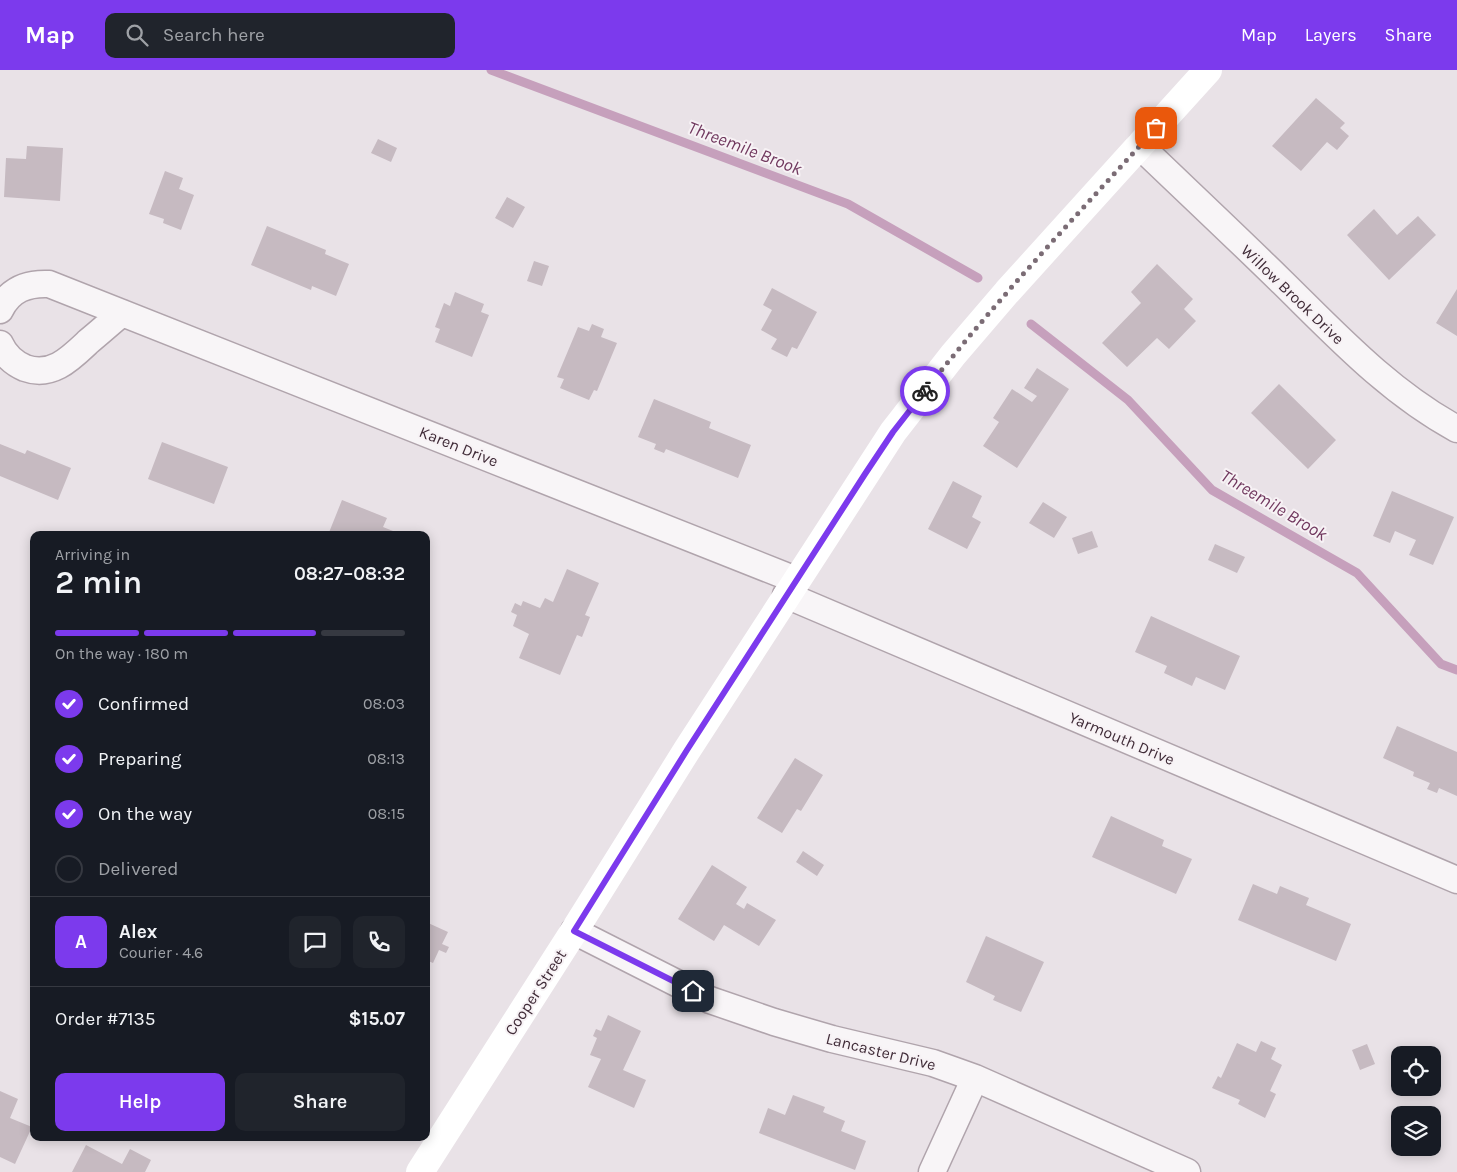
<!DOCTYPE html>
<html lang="en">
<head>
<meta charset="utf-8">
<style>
  body { margin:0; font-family:Karla,sans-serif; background:#20242c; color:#f1f3f6; height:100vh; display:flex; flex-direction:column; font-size:19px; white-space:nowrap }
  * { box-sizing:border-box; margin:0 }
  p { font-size:16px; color:#9ea1a6 }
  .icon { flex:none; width:28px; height:28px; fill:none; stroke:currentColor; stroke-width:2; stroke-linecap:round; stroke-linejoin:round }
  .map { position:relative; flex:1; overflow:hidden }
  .side { position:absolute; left:30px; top:461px; width:400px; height:610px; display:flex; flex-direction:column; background:#171b24; border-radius:10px; box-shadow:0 2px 12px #0003 }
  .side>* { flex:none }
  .buttons { position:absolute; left:1391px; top:976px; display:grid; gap:10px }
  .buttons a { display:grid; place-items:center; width:50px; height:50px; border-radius:10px; background:#171b24; box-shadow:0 2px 12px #0003; font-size:25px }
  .pin { position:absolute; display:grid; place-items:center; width:42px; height:42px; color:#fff; margin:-21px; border-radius:10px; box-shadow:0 2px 8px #0006 }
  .courier { position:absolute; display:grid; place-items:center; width:50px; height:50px; margin:-25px; border:4px solid #7c3aed; border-radius:50%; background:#fff; color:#222; box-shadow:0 1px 6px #0007 }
  .overview em { font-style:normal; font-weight:600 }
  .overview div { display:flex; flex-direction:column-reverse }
  .overview { display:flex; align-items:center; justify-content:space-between; height:85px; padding:0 25px }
  h1 { font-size:32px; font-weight:600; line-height:38px }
  .bar { display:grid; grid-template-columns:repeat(4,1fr); gap:8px 5px; align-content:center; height:60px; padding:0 25px }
  .bar i { height:6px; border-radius:4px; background:#363941 }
  .bar .current { background:#7c3aed }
  .bar p { grid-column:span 4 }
  .line { display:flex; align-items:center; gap:12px; padding:0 25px; border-top:1px solid #363941 }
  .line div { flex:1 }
  .round { display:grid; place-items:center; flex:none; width:52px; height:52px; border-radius:10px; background:#20242c }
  ol { padding:0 25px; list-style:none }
  li { display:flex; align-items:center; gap:15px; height:55px }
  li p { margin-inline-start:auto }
  li .icon { padding:5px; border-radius:50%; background:#7c3aed; color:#fff; stroke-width:4 }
  li:last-child { color:#9ea1a6 }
  li i { width:28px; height:28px; border:2px solid #363941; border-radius:50% }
  .action { display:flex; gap:10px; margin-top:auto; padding:10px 25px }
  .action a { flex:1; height:58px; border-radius:10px; background:#7c3aed; color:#fff; font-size:20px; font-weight:600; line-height:58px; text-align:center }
  .action a+a { background:#20242c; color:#f1f3f6 }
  header { display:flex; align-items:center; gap:30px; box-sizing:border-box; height:70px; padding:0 25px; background:#7c3aed; color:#fff }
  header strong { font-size:24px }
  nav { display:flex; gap:28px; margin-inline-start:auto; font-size:18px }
  .search { width:350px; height:45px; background:#20242c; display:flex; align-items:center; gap:12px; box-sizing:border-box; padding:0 18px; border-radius:10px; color:#9ea1a6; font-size:19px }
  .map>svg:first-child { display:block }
</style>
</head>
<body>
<header>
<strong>Map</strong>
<div class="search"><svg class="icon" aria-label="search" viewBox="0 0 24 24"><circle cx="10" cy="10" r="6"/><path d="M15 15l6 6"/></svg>Search here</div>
<nav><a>Map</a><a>Layers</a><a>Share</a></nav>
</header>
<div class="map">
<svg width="1457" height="1102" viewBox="0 0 1457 1102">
  <rect width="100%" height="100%" fill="#e9e2e7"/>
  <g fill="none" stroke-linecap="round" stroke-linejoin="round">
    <path stroke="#c6a0bc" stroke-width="9" d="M491,0L848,134L978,208
      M1031,254L1128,330L1212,420L1357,503L1441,594L1457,600"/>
  </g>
  <path fill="#c6bac1" d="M1316,28L1345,53L1340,58L1349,66L1337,80L1327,72L1301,101L1272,76Z
    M378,69L397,78L391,92L371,83Z
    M27,76L63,78L60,131L4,127L6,88L26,89Z
    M165,101L183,108L179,119L194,125L181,160L163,153L164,149L149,144Z
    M507,127L525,137L513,158L495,148Z
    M1374,139L1397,165L1418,146L1436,165L1389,210L1347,165Z
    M267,156L326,180L325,184L349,194L336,226L312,216L311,220L251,195Z
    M534,191L549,196L542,216L527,211Z
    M1157,194L1193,229L1184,239L1196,251L1169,279L1157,268L1127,297L1102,273L1141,233L1131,222Z
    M772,218L817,242L797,279L792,277L787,287L771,279L777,269L761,260L772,240L763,235Z
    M1457,219V266L1436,253Z
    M455,222L484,234L481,242L489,245L472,287L435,272L440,259L435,257L444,233L450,236Z
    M592,254L604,259L601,267L617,273L597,321L594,320L589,330L560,318L564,309L557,307L578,257L589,261Z
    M1037,298L1069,319L1017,398L983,376L999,352L993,348L1012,319L1032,332L1037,326L1024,318Z
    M1279,314L1336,370L1308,399L1251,343Z
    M654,329L711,352L709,358L751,375L738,408L666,379L664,383L654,379L656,374L638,367Z
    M162,372L228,397L214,434L148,409Z
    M0,374L25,384L27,380L71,398L58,430L0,406Z
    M953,411L982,426L972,447L981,452L967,479L928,459Z
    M1392,421L1454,447L1433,495L1409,485L1416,470L1395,461L1390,473L1373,466Z
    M342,430L387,448L383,457L403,465H328Z
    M1043,432L1067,447L1054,468L1029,453Z
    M1092,461L1098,477L1078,484L1072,468Z
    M1215,474L1245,487L1237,503L1208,490Z
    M567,499L599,513L585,545L590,547L582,567L577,565L560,605L519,588L529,564L513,556L517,545L511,542L515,533L521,536L523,531L540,538L545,528L553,532Z
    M1151,546L1240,586L1225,620L1196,607L1192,616L1164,603L1167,596L1135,582Z
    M1397,656L1457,682V726L1439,718L1437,723L1427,719L1430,713L1413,706L1414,702L1383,688Z
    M795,688L823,705L801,741L797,739L782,763L757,748Z
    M1111,746L1164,770L1162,776L1192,789L1176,824L1092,787Z
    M803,781L824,795L817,806L796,792Z
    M712,795L747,817L736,834L744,839L747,833L776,850L759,876L724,855L714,871L678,849Z
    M1253,814L1277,824L1280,816L1309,828L1306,835L1351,854L1336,891L1238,850Z
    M426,852L448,862L442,874L449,877L446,883L439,880L433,893L426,890Z
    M986,866L1044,892L1021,942L993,930L995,926L966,912Z
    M608,945L641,961L623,1000L646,1010L634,1038L588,1017L601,989L590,985L597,968L593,966L596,959L601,961Z
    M1261,971L1276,978L1271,989L1282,995L1270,1021L1276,1024L1265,1048L1238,1034L1240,1030L1212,1018L1218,1006L1221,1008L1237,973L1256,982Z
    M1367,974L1375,994L1360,1000L1352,980Z
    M0,1021L18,1029L10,1048L32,1057L15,1094L0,1087Z
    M793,1025L825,1037L823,1042L845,1051L841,1061L866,1071L855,1100L759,1063L768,1038L785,1045Z
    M86,1075L122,1094L130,1079L151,1090L145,1102H72Z"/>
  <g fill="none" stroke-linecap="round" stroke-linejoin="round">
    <defs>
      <path id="street" d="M1140,76C1187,121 1236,167 1283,213C1337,266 1389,322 1457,359
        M0,240C10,219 28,213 49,214L796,510
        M0,274C5,285 13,293 25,298C52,308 71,288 89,271C100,262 111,252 122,243
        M786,525L1457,810
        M574,861L710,930L774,952L832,969L933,993L975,1008L1187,1102
        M932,1102L975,1008"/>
    </defs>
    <use href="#street" stroke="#b0a4ac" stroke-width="29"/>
    <use href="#street" stroke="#f8f5f7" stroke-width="26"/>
    <path stroke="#fff" stroke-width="28" d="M420,1102L574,861L687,680L893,362L953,285L1007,222L1208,0"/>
  </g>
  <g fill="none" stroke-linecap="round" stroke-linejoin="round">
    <path stroke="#7b6c75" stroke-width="5" stroke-dasharray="0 9" d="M925,321C997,229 1078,144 1156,58"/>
    <path stroke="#7c3aed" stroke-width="6" d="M693,921L574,861L687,680L865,404L893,362L925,321"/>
  </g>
  <g text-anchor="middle" stroke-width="4" stroke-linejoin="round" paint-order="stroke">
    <g font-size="16" fill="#402c38" stroke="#f7f2f5">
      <text transform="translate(1293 224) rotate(44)" y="6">Willow Brook Drive</text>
      <text transform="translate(459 376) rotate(22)" y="6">Karen Drive</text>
      <text transform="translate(1122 668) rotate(23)" y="6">Yarmouth Drive</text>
      <text transform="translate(535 922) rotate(-57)" y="6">Cooper Street</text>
      <text transform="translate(881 981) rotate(14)" y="6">Lancaster Drive</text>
    </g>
    <g font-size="18" font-style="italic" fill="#71395f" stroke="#f7f2f5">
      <text transform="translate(745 78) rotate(21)" y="6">Threemile Brook</text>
      <text transform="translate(1274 435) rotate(31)" y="6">Threemile Brook</text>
    </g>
  </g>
</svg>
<div class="buttons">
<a><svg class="icon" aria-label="locate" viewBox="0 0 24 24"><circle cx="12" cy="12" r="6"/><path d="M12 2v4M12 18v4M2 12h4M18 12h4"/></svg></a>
<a><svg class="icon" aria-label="layers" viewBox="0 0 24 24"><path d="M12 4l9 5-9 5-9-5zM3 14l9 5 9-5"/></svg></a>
</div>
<div class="pin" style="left:1156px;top:58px;background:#ea580c"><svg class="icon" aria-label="bag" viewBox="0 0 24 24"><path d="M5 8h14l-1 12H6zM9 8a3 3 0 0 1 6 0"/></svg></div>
<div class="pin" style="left:693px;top:921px;background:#1f2937"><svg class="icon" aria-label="home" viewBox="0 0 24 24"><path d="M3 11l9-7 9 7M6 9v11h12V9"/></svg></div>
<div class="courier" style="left:925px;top:321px"><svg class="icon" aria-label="bike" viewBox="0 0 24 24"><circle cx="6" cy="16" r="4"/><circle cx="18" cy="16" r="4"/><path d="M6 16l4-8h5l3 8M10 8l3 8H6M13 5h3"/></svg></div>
<section class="side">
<div class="overview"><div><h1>2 min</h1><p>Arriving in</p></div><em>08:27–08:32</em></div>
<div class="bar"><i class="current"></i><i class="current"></i><i class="current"></i><i></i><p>On the way · 180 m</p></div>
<ol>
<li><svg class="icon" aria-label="check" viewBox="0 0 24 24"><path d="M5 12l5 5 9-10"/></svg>Confirmed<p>08:03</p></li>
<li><svg class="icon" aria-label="check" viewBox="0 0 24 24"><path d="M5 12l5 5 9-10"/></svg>Preparing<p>08:13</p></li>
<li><svg class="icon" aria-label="check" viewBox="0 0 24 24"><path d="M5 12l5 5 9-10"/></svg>On the way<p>08:15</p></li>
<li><i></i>Delivered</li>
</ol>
<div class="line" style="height:90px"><b class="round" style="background:#7c3aed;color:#fff">A</b><div><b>Alex</b><p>Courier · 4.6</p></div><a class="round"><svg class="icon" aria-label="chat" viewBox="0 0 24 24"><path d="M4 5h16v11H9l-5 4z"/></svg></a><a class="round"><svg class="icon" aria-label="phone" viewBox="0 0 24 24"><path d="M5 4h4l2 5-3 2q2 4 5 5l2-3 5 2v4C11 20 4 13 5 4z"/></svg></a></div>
<div class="line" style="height:65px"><div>Order #7135</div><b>$15.07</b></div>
<div class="action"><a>Help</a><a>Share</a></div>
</section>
</div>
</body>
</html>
